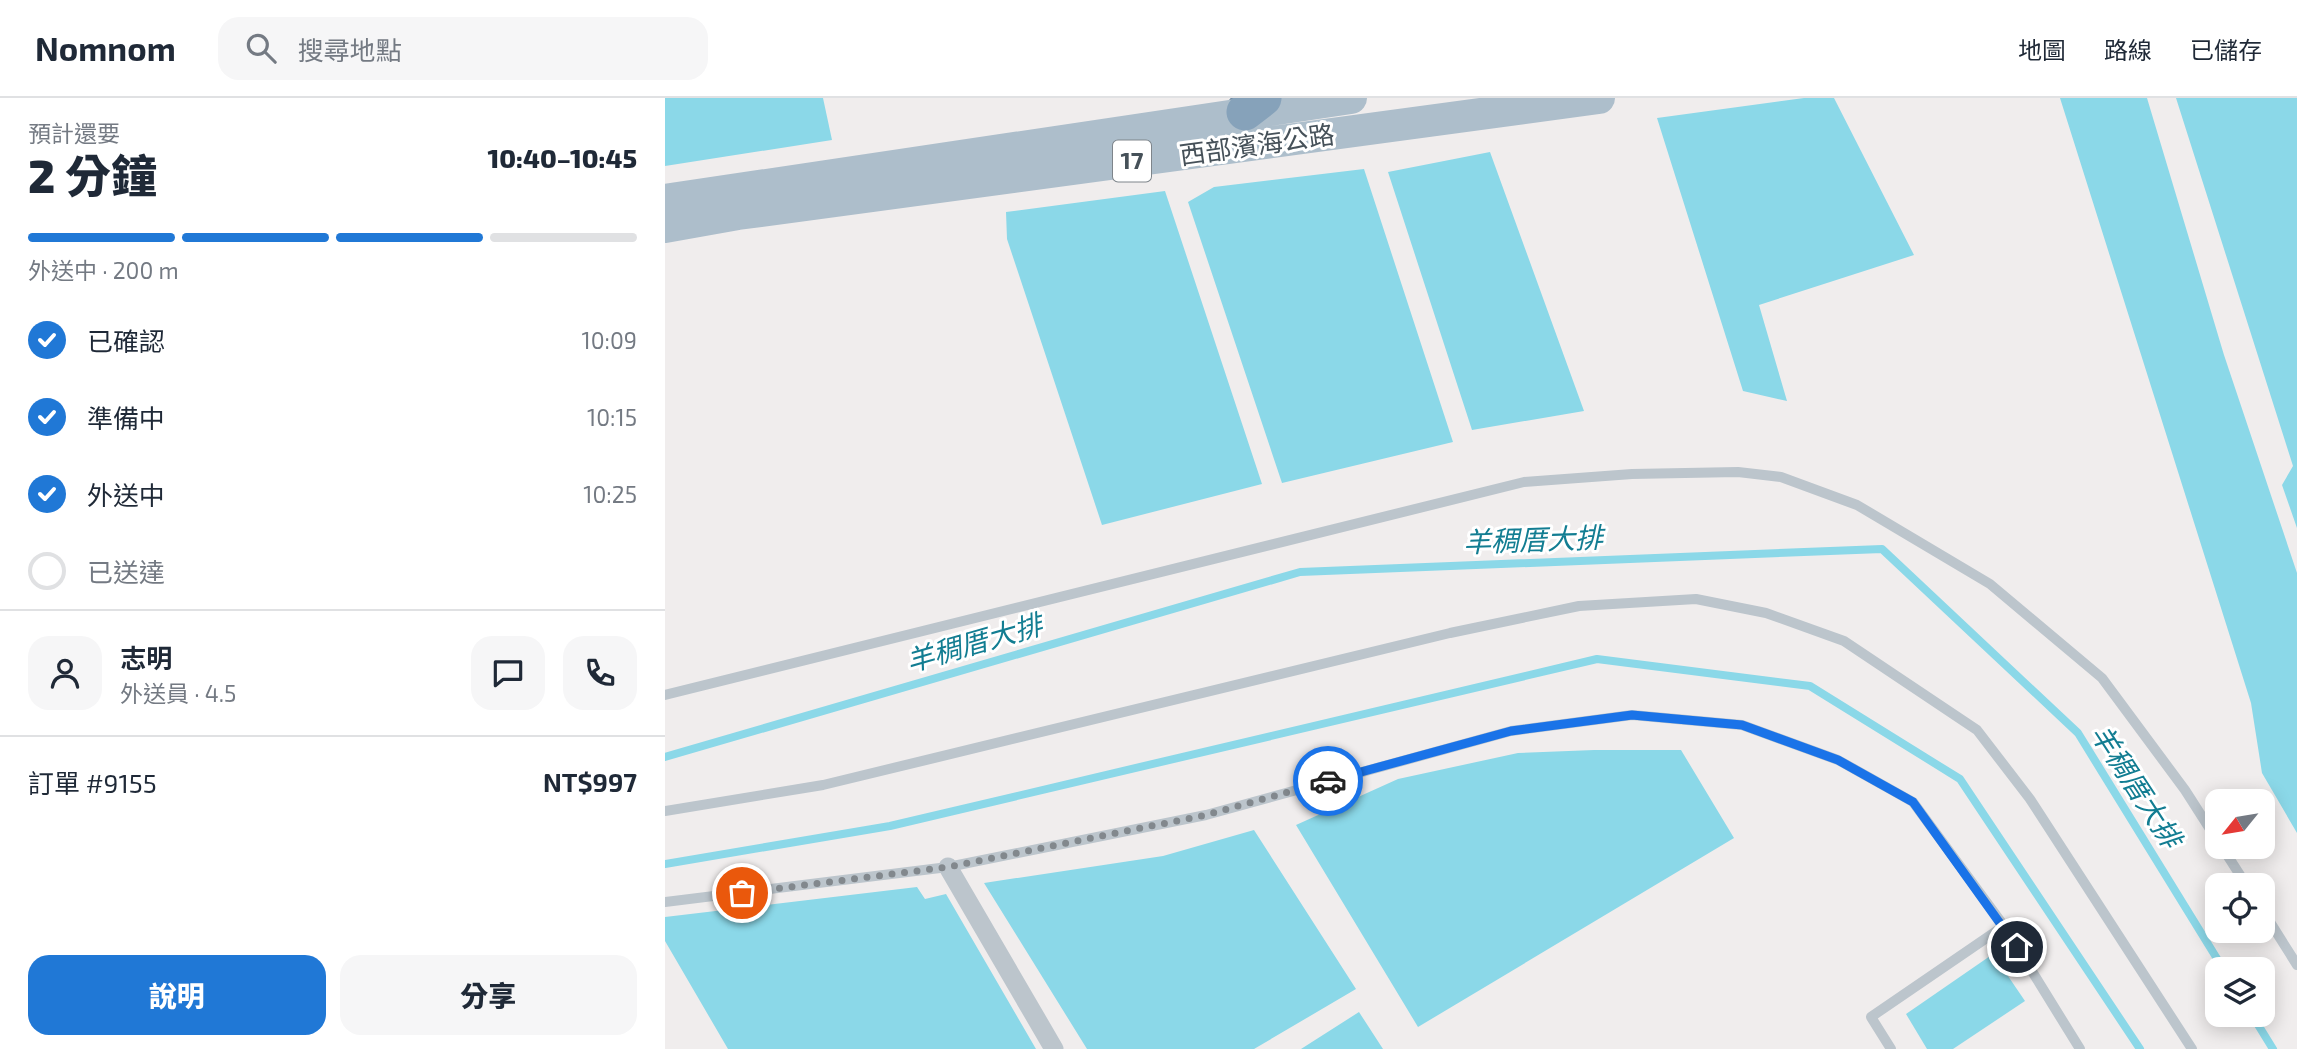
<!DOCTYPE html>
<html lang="zh-TW">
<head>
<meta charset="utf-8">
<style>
  body { margin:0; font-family:"Exo 2","Noto Sans TC",sans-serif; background:#f6f6f7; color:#1f2937; height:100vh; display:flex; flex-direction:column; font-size:26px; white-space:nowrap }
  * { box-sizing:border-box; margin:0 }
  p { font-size:23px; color:#747a83 }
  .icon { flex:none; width:38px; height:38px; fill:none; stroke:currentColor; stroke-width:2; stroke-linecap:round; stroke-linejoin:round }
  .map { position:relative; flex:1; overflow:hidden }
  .drawer { display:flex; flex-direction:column; background:#fff; width:665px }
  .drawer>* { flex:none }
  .needle { width:46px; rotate:240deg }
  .tools { position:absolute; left:1540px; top:691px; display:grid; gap:14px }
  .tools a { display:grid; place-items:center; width:70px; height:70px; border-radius:14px; background:#fff; box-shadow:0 4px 18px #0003; font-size:35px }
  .pin { position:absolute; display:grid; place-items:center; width:60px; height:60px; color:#fff; margin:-30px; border:4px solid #fff; border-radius:50%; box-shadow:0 2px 7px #0007 }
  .courier { position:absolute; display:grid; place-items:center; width:70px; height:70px; margin:-35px; border:5px solid #1a73e8; border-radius:50%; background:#fff; color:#222; box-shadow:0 2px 9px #0007 }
  .head em { font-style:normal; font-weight:800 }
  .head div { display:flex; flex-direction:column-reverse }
  .head { display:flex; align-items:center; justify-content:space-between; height:119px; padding:0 28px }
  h1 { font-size:46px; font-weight:800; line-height:52px }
  .bar { display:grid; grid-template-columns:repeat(4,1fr); gap:10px 7px; align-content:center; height:84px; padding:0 28px }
  .bar i { height:9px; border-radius:5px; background:#e0e1e3 }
  .bar .on { background:#2078d6 }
  .bar p { grid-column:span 4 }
  .line { display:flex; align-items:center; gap:18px; padding:0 28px; border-top:2px solid #e0e1e3 }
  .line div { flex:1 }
  .round { display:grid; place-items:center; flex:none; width:74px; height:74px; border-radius:21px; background:#f6f6f7 }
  ol { padding:0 28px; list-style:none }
  li { display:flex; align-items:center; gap:21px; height:77px }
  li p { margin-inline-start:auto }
  li .icon { padding:7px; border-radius:50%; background:#2078d6; color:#fff; stroke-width:4 }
  li:last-child { color:#747a83 }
  li i { width:38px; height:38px; border:4px solid #e0e1e3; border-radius:50% }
  .primary-button { display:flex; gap:14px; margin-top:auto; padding:14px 28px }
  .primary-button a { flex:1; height:80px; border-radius:21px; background:#2078d6; color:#fff; font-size:28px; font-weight:800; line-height:80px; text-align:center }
  .primary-button a+a { background:#f6f6f7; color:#1f2937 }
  header { display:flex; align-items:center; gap:42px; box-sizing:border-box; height:98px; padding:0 35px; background:#fff; border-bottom:2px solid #e0e1e3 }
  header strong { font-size:33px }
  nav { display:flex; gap:38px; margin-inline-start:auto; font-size:24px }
  .search { width:490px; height:63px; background:#f6f6f7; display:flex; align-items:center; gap:18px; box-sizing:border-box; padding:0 24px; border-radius:21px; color:#747a83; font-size:26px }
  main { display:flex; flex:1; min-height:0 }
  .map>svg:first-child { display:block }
</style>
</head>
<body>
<header>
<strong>Nomnom</strong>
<div class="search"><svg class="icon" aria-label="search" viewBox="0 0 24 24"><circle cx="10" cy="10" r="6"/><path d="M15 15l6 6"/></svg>搜尋地點</div>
<nav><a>地圖</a><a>路線</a><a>已儲存</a></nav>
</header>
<main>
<section class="drawer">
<div class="head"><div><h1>2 分鐘</h1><p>預計還要</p></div><em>10:40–10:45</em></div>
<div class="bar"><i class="on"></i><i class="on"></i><i class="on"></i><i></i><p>外送中 · 200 m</p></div>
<ol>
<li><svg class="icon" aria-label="check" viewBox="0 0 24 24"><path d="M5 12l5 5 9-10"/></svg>已確認<p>10:09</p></li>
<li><svg class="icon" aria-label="check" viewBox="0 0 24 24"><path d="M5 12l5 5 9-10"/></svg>準備中<p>10:15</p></li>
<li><svg class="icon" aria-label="check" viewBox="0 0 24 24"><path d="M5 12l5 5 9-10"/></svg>外送中<p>10:25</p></li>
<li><i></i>已送達</li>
</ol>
<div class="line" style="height:126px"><a class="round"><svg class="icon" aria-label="person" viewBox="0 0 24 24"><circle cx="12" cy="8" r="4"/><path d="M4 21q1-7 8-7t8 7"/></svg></a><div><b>志明</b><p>外送員 · 4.5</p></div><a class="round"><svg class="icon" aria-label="chat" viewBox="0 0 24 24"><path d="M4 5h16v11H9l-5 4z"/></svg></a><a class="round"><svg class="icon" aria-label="phone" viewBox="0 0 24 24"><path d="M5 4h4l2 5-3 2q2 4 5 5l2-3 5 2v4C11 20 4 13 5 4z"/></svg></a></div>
<div class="line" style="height:91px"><div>訂單 #9155</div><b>NT$997</b></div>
<div class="primary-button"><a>說明</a><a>分享</a></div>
</section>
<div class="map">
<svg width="1632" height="951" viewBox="0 0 1632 951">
  <rect width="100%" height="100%" fill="#f0eded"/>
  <path fill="#8bd8e8" d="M0,0H158L167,42L0,68Z
    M1139,0H1169L1249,157L1094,207L1122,303L1078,293L992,20Z
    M1395,0H1482L1559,257L1632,475V735L1597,675L1586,605Z
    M1511,0H1632V430L1617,387L1628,368Z
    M825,54L919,313L807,332L723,74Z
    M699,71L788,344L617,385L523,104L549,89Z
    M500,93L597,386L437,427L342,141L341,114Z
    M929,652H1016L1069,740L753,929L631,727L733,681L853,655Z
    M589,732L691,891L589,951H422L319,785L498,758Z
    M252,789L260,801L281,796L371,951H63L0,843V819Z
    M1328,856L1360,903L1288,951H1262L1241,916Z
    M694,914L718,951H636Z"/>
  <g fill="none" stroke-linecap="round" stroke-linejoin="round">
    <path stroke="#8bd8e8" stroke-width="8" d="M0,659L635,474L1217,451L1413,635L1559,872
      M0,766L225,728L932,561L1145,588L1295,681L1475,951
      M1587,917L1608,951"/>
    <defs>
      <path id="highway" d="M580,14L598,0"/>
    </defs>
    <use href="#highway" stroke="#728da6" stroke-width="40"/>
    <path stroke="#bcc5cc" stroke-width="10" d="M0,597L859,384L967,376L1073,374L1116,379L1192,407L1325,486L1437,580L1520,692L1552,742
      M0,713L158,687L785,535L914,508L1031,501L1101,515L1179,543L1312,632L1365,701L1527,951
      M1557,749L1582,788
      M0,804L283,769L541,717L846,633L967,617L1077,627L1173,662L1248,704L1339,828L1415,951
      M1598,813L1632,867
      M1226,951L1206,919L1339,828"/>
    <path stroke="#bcc5cc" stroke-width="19" d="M283,769L389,951"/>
    <path stroke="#adbecb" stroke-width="32" d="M0,102L686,0
      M0,129L73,116L934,0"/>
    <use href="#highway" stroke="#86a2ba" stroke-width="37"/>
  </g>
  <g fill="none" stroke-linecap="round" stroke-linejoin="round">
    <path stroke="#82888d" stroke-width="7" stroke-dasharray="0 12.6" d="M77,795L283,769L541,717L663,683"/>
    <path stroke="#1a73e8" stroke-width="9" d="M663,683L846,633L967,617L1077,627L1173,662L1248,704L1352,849"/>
  </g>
  <g text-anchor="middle" stroke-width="6" stroke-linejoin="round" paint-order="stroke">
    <rect fill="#fff" stroke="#7e858b" stroke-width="2" x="448" y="42.5" width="38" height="41" rx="5"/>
    <g font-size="24" font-weight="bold" fill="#465159">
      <text x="467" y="71">17</text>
    </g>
    <g font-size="26" fill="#465159" stroke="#fff">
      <text transform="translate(592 47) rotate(-8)" y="9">西部濱海公路</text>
    </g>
    <g font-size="28" font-style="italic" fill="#127d92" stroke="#fff">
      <text transform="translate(868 442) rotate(-2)" y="10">羊稠厝大排</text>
      <text transform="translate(309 545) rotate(-16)" y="10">羊稠厝大排</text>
      <text transform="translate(1471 688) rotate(57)" y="10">羊稠厝大排</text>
    </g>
  </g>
</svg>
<div class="tools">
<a><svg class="needle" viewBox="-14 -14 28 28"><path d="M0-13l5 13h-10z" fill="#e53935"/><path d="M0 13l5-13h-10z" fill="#747a83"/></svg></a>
<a><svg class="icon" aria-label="locate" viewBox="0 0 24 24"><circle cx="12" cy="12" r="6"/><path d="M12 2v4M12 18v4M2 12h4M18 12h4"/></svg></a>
<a><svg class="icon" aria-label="layers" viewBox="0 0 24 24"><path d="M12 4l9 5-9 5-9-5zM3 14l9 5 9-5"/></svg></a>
</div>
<div class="pin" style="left:77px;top:795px;background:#ea580c"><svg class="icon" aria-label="bag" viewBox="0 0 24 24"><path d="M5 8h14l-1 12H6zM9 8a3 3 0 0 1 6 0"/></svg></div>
<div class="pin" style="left:1352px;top:849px;background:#1f2937"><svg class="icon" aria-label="home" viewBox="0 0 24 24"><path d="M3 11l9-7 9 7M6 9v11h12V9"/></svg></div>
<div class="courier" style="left:663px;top:683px"><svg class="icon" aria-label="car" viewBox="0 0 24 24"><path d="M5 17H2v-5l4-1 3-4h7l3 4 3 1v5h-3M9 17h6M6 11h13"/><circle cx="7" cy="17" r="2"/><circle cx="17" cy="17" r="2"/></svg></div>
</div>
</main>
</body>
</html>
